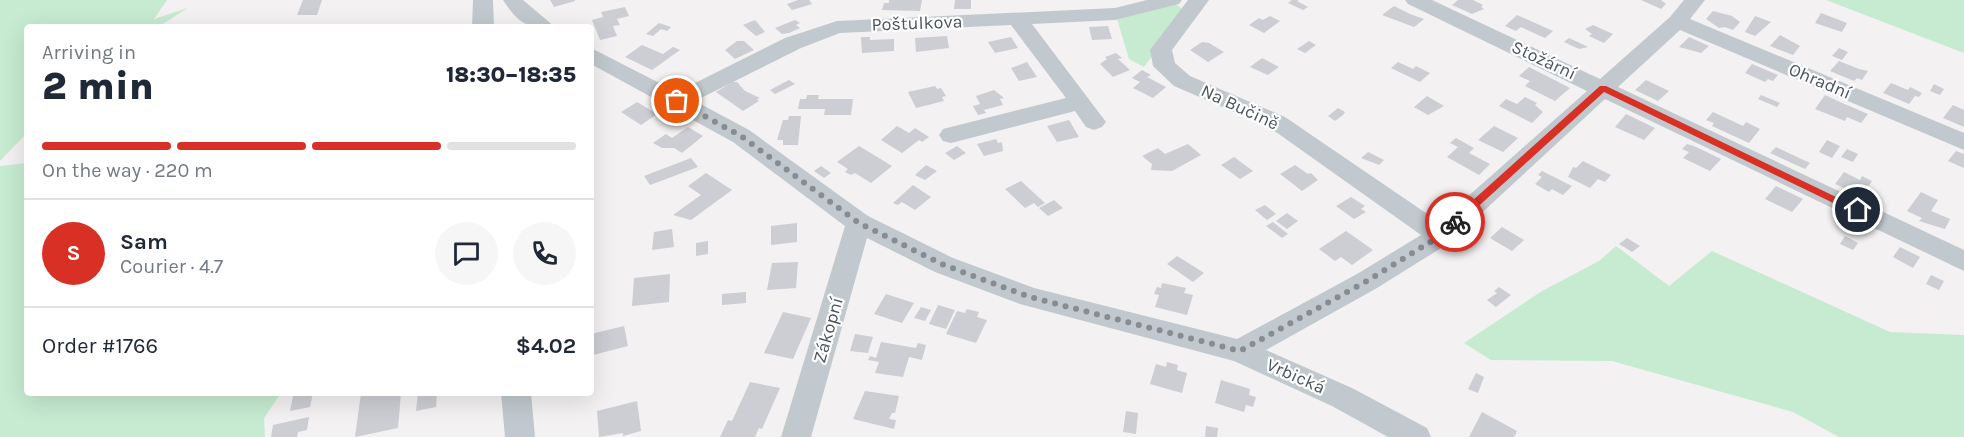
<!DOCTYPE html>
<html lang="en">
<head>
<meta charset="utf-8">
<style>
  body { margin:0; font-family:Karla,sans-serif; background:#f6f6f7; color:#1f2937; height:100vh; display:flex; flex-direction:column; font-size:22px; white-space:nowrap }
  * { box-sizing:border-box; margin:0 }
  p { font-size:20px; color:#747a83 }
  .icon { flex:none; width:33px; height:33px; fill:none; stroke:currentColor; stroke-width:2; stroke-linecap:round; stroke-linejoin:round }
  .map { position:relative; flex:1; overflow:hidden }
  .drawer { position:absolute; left:24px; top:24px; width:570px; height:372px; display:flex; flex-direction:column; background:#fff; border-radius:6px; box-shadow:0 6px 24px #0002 }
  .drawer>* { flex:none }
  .pin { position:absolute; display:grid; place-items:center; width:51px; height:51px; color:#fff; margin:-26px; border:3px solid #fff; border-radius:50%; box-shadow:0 2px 6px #0007 }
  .courier { position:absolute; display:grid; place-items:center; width:60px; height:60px; margin:-30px; border:4px solid #d93025; border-radius:50%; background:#fff; color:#222; box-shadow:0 2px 8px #0007 }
  .headline em { font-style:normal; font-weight:800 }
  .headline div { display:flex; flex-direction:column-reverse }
  .headline { display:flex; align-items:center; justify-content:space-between; height:102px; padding:0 18px }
  h1 { font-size:39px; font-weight:800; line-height:45px }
  .bar { display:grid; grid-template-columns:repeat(4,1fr); gap:9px 6px; align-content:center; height:72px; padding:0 18px }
  .bar i { height:8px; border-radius:4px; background:#e0e1e3 }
  .bar .on { background:#d93025 }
  .bar p { grid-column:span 4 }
  .line { display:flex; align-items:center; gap:15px; padding:0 18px; border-top:2px solid #e0e1e3 }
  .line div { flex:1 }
  .round { display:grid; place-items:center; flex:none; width:63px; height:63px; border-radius:32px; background:#f6f6f7 }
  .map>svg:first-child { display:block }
</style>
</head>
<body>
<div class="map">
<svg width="1964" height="437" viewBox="0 0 1964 437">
  <rect width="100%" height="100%" fill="#f3f1f1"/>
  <path fill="#c6ebd1" d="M0,0H167L154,19L188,8L158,27H27V133L0,161Z
    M1826,0H1964V53Z
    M1174,3L1185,11L1144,67L1129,59L1117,19Z
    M27,163V393H281L264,418L265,437H0V166Z
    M1616,246L1669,286L1712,251L1890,332L1964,335V437H1839L1793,412L1612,361L1491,360L1464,343L1542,291L1599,261Z"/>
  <path fill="#ccced3" d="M303,0H322L317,15H297Z
    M550,0H575V1L554,7Z
    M798,0H809L812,4L792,10L787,4Z
    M889,0H922L920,11L882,10L884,3H889Z
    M955,0H971V9H954Z
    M1292,0H1299L1297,1L1308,7L1303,10L1288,3Z
    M1458,0H1473L1483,5L1481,7L1484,9L1472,14L1452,5Z
    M1641,0H1661L1666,4L1661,9Z
    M1394,6L1410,14L1424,19L1414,27L1382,15Z
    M625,7L629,16L617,19L620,25L613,26L617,36L600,40L592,20L603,17L601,12Z
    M1713,11L1732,16L1740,22L1733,30L1725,27L1719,28L1706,19Z
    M1821,13L1847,23L1842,32L1815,23Z
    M1517,15L1553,31L1545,38L1521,27L1516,31L1505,26Z
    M1270,16L1280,21L1264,33L1249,25L1259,18L1263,20Z
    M1755,16L1771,22L1755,36L1745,32Z
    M755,20L765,32L756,36L743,25Z
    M795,20L800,23L796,25L800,28L789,33L782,34L775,28Z
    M659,23L671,27L667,31L661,29L653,36L646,34Z
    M1593,25L1613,34L1604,43L1589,36L1592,34L1585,29Z
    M1108,26L1112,39L1092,40L1089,27Z
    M1780,35L1800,46L1793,55L1770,46Z
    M947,36L949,48L916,52L915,38Z
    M861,37H870V40L894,39V51L862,53Z
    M1011,37L1018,48L995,53L988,42Z
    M1689,37L1709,46L1701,53L1679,47Z
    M1569,38L1584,45L1588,47L1579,49L1564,42Z
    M737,41H744L754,50L735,59L725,50Z
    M1309,41L1316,45L1305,53L1297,49Z
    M1202,42L1209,43L1224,52L1208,62L1190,50Z
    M642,45L663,54L673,47L680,50L652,70L625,57Z
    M1839,48L1848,52L1842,60L1832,56Z
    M1116,53L1122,58L1118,59L1130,70L1113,77L1100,64L1107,59L1105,57Z
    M1262,58L1279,67L1268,75L1250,67Z
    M1839,61L1859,69L1868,71L1862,80L1857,78L1854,81L1830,71Z
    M1027,62L1037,77L1019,81L1011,68Z
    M1398,62L1413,69L1416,66L1430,73L1420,82L1391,68Z
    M1752,64L1778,75L1773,81L1768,79L1765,82L1745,73Z
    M1529,67L1570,88L1555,101L1525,86L1530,81L1519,76Z
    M1142,70L1151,75L1147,77L1166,87L1153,98L1133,88L1140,82L1132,78Z
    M789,80L795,84L775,94L770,90Z
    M1646,80L1669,91L1658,101L1635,90Z
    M732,82H737L745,91L760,98L757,99L759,101L743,111L716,92Z
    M1891,83L1908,90L1910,87L1922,93L1919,97L1915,96L1909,104L1883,93Z
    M1934,84L1944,89L1940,95L1930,91Z
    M935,86L937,89L941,88L946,96L942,97L944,101L916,108L908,92Z
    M994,90L1004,98L1000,99L1003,105L984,110L986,113L978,115L973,106L980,104L976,96Z
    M807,95H819L818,99H853L851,115H824L825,109H798L800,99H806Z
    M1761,95L1780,103L1777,107L1758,99Z
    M1825,95L1840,102L1868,114L1861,123L1847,117L1845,121L1815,109Z
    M1427,96L1444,106L1428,115L1414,107Z
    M1525,97L1537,103L1535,105L1543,112L1532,123L1499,106L1506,99L1517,104Z
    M637,102L657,114L641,125L621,112Z
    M1953,105L1964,110V127L1943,118Z
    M1338,108L1345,112L1343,115L1335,121L1328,116Z
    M1713,112L1743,126L1746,122L1760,129L1749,143L1712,126L1714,123L1706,120Z
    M1626,114L1655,128L1644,140L1615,127Z
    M789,116H801L798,145H783V140H777L783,120H788Z
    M1069,120L1079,137L1057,142L1047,126Z
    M897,126L909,133L915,128L929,137L922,142L919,140L902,153L881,140Z
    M1494,126L1518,138L1503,152L1478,140Z
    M688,127L703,136L682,153L674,148H662L653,143L666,134L672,138Z
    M1456,138L1474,148L1469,153L1490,164L1479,175L1447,157L1458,147L1450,143Z
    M996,139L998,143L1002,142L1003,151L984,156L977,144Z
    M1827,140L1840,146L1832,158L1819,152Z
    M1188,144L1201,155L1172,171L1151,170L1152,164L1142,156L1158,148L1165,154Z
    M1687,144L1694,146L1721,159L1710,171L1683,158L1689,152L1682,149Z
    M859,146L892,166L871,183L855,173L851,175L845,172L848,169L837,162Z
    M957,146L966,153L954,160L945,153Z
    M1776,147L1810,163L1805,169L1770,153Z
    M1847,149L1858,154L1853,162L1841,157Z
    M1956,151L1964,154V168L1948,161Z
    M1368,152L1384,160L1379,165L1361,158Z
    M1234,157L1253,171L1240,179L1221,165Z
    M691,158L698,167L650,185L644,176Z
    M1583,161L1611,175L1605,182L1598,179L1590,188L1568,177L1573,167L1576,168Z
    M926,165L937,171L925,180L915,175Z
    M1295,165L1308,174L1311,173L1318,180L1302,191L1280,174Z
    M821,166L831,173L824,178L814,171Z
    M1542,171L1572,186L1563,195L1552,189L1549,192L1535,184L1542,177L1538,175Z
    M1844,172L1860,180L1862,176L1872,181L1862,196L1835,184Z
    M706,173L732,190L691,220L673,215L701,195L688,186Z
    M1021,181L1045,203L1038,207L1034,203L1025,208L1005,189Z
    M913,185L931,197L915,210L902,202L898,205L893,203Z
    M1776,186L1803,199L1792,212L1765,199Z
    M1921,192L1938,200L1931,211L1950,219L1945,229L1919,221L1922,218L1907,211Z
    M1351,197L1365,206L1361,209L1366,212L1354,219L1336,206Z
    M1054,200L1063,208L1048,216L1039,208Z
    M1265,205L1276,214L1267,220L1255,210Z
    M1287,213L1298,221L1287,229L1276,221Z
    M1273,222L1288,234L1282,238L1266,226Z
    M797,223V242L771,245V226Z
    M1502,227L1524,240L1512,251L1490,238Z
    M672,229L674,247L652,250L654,232Z
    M1346,231L1373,250L1352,265L1341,257L1335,261L1319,249Z
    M1845,236L1858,243L1853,250L1840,244Z
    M1627,238L1640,246L1632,252L1619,244Z
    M708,241V254L696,256V243Z
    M1900,247L1920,257L1913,268L1893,257Z
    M1177,256L1190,264L1204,273L1193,282L1167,264Z
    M798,262L796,288L767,290L772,263Z
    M670,274L669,302L632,306L634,278Z
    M1931,275L1944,281L1939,290L1926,284Z
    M1162,283L1186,288L1184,293L1193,295L1187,315L1155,307L1159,295L1154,294L1157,287L1161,288Z
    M1499,287L1511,295L1496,307L1487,300L1497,293L1494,291Z
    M746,292V303L722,305V294Z
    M886,294L914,303L902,323L874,314Z
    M938,305L955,310L946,329L929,324Z
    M921,307L931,310L925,321L914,318Z
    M967,309L979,312L977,317L987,320L976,343L946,334L957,311L965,313Z
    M783,312L811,318L793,359L764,353Z
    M624,326L628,346L593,355L591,334Z
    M855,334L873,337L868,353L850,351Z
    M881,342L916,348L918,343L926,345L922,360L909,357L903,377L875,373L879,362L868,360L870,356L876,358Z
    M1167,362L1178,365L1177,370L1187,373L1182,393L1150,384L1156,364L1166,367Z
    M1476,373L1484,377L1478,393L1468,389Z
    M1221,380L1250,389L1249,395L1256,397L1253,407L1246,405L1244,412L1215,403Z
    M750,382L780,388L762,429L759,428L755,437H720L728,420L732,421Z
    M865,391L899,396L895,413H892L889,419L896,420L894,429L853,419Z
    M313,393L310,407L290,411L293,396Z
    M361,393H401L398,428L355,437Z
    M418,393H437L436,407L416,411Z
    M637,401L641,431L623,436V433L599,437L597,411Z
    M1126,411L1138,413L1136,434L1123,432Z
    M1482,412L1517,431L1514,437H1469Z
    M309,417L307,430L298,432L297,437H271L273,425Z
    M1206,426L1218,428L1217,437H1205Z"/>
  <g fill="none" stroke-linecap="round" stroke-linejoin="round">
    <path fill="#c1c9ce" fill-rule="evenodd" d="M473,0H493L494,27H472Z
      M503,0H523L555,27C525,27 520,25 503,0Z
      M1147,0H1182L1179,4L1115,20L1032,24L1106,122L1102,127L1094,130L1086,127L1075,111L951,143L943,141L939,135L943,129L1066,98L1011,25L840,33L801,48L695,101L749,130L868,216L953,258L1034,288L1237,339L1357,274L1421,235L1269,127L1174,86L1153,66L1150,50L1188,0H1209L1172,50L1175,63L1190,76L1285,117L1439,222L1587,91L1408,4L1405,0H1432L1600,79L1670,17L1684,0H1705L1690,19L1964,133V150L1680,30L1618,87L1964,250V271L1605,99L1449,243L1377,288L1266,350L1352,388L1427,428L1431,437H1388L1332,406L1234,361L1020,304L935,272L867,238L811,437H781L845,226L733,142L591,64V48L677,92L785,38L837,21L1115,8Z
      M501,393H531L535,437H505Z"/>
  </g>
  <path fill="#d93025" d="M1600,86H1606L1863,210L1854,213L1604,92L1459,224H1452V219Z"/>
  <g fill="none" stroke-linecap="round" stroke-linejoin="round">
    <path stroke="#868c90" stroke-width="6" stroke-dasharray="0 10.8" d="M677,101L741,136L859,223L944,265L1030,297L1240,351L1367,281L1440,236L1455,222"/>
  </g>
  <g text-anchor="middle" stroke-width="4.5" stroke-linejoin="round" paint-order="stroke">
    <g font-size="18" fill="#4b555c" stroke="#fff">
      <text transform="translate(917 23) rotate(-2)" y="6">Poštulkova</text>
      <text transform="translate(1544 60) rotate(25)" y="6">Stožární</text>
      <text transform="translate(1820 81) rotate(23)" y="6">Ohradní</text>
      <text transform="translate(1240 107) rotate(25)" y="6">Na Bučině</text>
      <text transform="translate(828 330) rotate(-74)" y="6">Zákopní</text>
      <text transform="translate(1296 376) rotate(24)" y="6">Vrbická</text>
    </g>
  </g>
</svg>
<div class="pin" style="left:677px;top:101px;background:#ea580c"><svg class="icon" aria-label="bag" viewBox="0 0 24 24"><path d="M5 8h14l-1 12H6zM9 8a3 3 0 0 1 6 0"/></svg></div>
<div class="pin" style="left:1858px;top:210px;background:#1f2937"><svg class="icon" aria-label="home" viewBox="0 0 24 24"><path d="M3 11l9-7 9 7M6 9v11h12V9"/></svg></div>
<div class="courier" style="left:1455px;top:222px"><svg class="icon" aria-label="bike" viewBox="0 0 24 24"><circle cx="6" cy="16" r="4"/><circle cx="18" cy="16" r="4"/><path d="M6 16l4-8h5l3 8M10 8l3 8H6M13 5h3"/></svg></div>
<section class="drawer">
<div class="headline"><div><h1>2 min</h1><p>Arriving in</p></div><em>18:30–18:35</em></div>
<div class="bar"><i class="on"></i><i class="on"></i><i class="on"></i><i></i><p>On the way · 220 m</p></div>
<div class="line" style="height:108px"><b class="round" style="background:#d93025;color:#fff">S</b><div><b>Sam</b><p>Courier · 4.7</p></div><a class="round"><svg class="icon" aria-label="chat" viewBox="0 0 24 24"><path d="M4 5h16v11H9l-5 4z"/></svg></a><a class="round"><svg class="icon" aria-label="phone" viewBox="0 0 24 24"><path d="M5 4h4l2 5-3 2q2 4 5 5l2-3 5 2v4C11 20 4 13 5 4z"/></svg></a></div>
<div class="line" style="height:78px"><div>Order #1766</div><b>$4.02</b></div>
</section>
</div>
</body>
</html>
